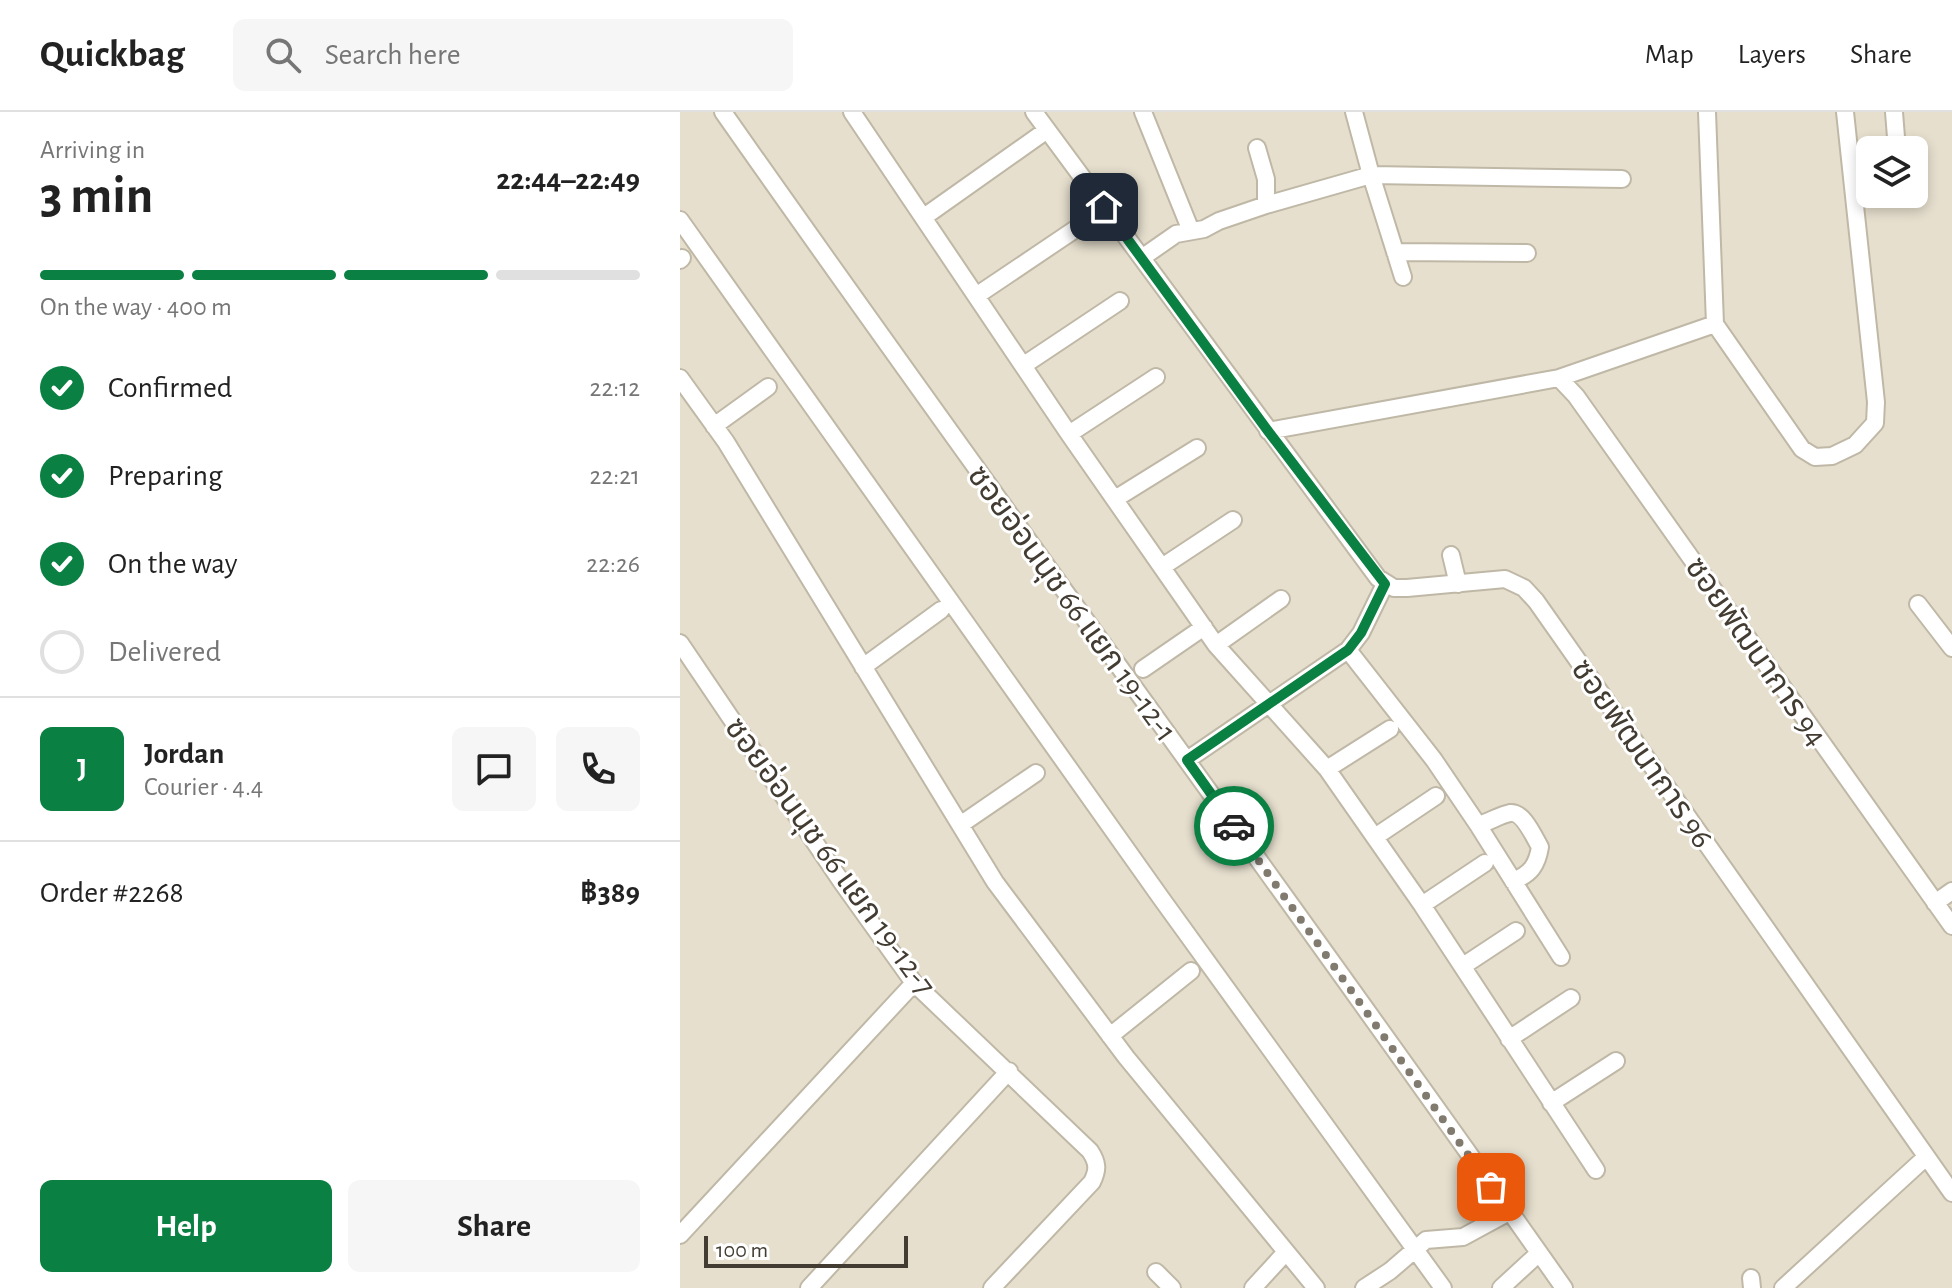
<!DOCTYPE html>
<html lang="en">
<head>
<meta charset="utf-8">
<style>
  body { margin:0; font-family:"Alegreya Sans","Noto Sans Thai",sans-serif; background:#f6f6f6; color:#222; height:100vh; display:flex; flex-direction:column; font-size:30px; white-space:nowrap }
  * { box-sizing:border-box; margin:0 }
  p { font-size:26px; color:#767676 }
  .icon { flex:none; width:44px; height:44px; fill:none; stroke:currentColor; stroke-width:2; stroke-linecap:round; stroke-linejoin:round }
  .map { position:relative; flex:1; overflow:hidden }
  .details { display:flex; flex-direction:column; background:#fff; width:680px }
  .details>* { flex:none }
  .fabs { position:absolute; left:1176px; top:24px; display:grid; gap:16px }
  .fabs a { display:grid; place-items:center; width:72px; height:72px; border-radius:12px; background:#fff; box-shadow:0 4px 12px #0003; font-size:40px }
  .scale { position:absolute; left:24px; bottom:20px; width:204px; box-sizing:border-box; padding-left:8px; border:4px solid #433c32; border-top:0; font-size:22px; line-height:28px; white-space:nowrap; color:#433c32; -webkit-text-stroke:6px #fff; paint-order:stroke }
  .pin { position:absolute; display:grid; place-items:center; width:68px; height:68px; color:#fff; margin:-34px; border-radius:16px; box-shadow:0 4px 12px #0006 }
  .courier { position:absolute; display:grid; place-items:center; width:80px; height:80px; margin:-40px; border:6px solid #0b8043; border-radius:50%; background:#fff; color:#222; box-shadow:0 2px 10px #0007 }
  .head em { font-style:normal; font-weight:600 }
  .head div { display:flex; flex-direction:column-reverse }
  .head { display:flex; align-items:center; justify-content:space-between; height:136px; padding:0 40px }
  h1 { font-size:52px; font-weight:600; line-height:60px }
  .bar { display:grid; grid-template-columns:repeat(4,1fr); gap:12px 8px; align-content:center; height:96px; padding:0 40px }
  .bar i { height:10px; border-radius:6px; background:#e0e0e0 }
  .bar .current { background:#0b8043 }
  .bar p { grid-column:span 4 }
  .line { display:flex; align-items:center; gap:20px; padding:0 40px; border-top:2px solid #e0e0e0 }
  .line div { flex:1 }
  .round { display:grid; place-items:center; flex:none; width:84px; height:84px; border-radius:12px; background:#f6f6f6 }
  ol { padding:0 40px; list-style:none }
  li { display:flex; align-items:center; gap:24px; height:88px }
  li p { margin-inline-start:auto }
  li .icon { padding:8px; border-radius:50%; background:#0b8043; color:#fff; stroke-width:4 }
  li:last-child { color:#767676 }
  li i { width:44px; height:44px; border:4px solid #e0e0e0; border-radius:50% }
  .button { display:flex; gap:16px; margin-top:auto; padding:16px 40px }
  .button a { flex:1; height:92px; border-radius:12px; background:#0b8043; color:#fff; font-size:32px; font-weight:600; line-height:92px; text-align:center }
  .button a+a { background:#f6f6f6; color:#222 }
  header { display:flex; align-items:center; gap:48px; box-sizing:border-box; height:112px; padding:0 40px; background:#fff; border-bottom:2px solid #e0e0e0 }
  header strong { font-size:38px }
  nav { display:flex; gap:44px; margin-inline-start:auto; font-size:28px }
  .search { width:560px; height:72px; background:#f6f6f6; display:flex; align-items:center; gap:20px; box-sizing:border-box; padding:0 28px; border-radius:12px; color:#767676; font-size:30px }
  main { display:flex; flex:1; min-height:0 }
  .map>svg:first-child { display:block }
</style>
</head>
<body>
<header>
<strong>Quickbag</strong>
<div class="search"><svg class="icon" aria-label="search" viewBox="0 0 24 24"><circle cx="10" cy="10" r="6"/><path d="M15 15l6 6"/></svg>Search here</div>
<nav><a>Map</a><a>Layers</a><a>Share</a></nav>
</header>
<main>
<section class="details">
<div class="head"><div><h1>3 min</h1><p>Arriving in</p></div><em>22:44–22:49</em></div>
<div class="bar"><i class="current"></i><i class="current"></i><i class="current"></i><i></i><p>On the way · 400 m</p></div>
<ol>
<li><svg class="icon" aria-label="check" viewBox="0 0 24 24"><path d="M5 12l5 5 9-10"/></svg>Confirmed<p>22:12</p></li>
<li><svg class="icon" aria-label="check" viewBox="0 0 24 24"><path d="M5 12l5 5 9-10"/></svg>Preparing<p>22:21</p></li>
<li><svg class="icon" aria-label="check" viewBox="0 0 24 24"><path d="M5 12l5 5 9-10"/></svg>On the way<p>22:26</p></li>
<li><i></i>Delivered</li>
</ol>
<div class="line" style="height:144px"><b class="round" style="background:#0b8043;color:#fff">J</b><div><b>Jordan</b><p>Courier · 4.4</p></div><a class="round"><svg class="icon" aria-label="chat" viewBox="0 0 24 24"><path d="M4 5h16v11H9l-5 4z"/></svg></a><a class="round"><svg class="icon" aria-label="phone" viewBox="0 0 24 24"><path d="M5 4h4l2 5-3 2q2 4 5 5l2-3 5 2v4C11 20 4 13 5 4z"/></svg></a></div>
<div class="line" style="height:104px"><div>Order #2268</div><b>฿389</b></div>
<div class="button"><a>Help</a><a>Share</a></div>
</section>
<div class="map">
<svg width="1272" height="1176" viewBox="0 0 1272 1176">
  <rect width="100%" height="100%" fill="#f2ede1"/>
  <path fill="#e6dfce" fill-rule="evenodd" d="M0,0H1272V1176H0ZM1190,38H1234V82H1190Z"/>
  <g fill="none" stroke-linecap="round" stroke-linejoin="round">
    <defs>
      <path id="minor" d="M43,0C320,395 607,782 884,1176
        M172,0L389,322L536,533L647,657L742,793L916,1058
        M354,0L698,466L714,476H727L825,467L844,476L856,489L1272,1081
        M463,0L511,119
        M1027,0L1035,212
        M1214,0L1217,38
        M577,36L586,67V93
        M244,105L367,18
        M0,108L481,786L763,1176
        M715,140L847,141
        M463,145L496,122L524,117L539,109L586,93L691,63L674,0
        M0,148L2,146
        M723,165L691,63L942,67
        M296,184L403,112
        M344,253L440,189
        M0,266L46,330L315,770L446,945L636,1176
        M879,266L896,284L1272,814
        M34,314L88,275
        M588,319L879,266L1035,212L1122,337L1135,345L1152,344L1175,333L1195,311L1196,290L1165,0
        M389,322L476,265
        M435,387L517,336
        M771,443L778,472
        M482,455L553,408
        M1238,492L1272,536
        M0,531L161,769L234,871L410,1039C418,1051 418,1058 412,1070L312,1176
        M536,533L601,487
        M668,538L754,648L798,713L881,845
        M183,555L261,498
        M463,557L524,515
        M507,648L668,538L681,521L705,472
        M647,657L710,617
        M280,713L356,661
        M798,713C809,710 820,703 830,701C843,699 854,725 860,735C857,753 851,762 833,769
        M695,725L756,684
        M1255,791L1272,779
        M742,793L805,751
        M783,854L836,819
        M430,924L511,859
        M829,927L891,886
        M871,991L936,949
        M0,1123L234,871
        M476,1160L492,1176
        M1071,1166L1072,1176
        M129,1176L329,959
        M573,1176L606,1140
        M684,1176L710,1159L746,1128L783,1125L829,1100
        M821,1176L859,1141
        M1103,1176L1246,1045"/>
    </defs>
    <use href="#minor" stroke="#c0b8a6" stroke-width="20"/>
    <use href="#minor" stroke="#fff" stroke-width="16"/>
  </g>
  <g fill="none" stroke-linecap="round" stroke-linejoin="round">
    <path stroke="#807a6f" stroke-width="8" stroke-dasharray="0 14.4" d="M554,714L811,1075"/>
    <path stroke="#0b8043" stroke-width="10" d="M424,95L588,319L705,472L681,521L668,538L507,648L554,714"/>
  </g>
  <g text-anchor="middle" stroke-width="6" stroke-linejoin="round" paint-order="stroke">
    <g font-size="32" fill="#433c32" stroke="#fff">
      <text transform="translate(393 491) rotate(54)" y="11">ซอยอ่อนนุช 66 แยก 19-12-1</text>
      <text transform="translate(1077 539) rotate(55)" y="11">ซอยพัฒนาการ 94</text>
      <text transform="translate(963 641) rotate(55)" y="11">ซอยพัฒนาการ 96</text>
      <text transform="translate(151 744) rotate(54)" y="11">ซอยอ่อนนุช 66 แยก 19-12-7</text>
    </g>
  </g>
</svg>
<div class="fabs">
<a><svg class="icon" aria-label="layers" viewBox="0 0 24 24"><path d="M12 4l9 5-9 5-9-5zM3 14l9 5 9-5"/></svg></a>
</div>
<div class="scale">100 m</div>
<div class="pin" style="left:811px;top:1075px;background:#ea580c"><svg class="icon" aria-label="bag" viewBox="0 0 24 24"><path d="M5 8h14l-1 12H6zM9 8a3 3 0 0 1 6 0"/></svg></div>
<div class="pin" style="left:424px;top:95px;background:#1f2937"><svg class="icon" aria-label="home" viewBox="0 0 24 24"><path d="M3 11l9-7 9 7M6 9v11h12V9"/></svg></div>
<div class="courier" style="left:554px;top:714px"><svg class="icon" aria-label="car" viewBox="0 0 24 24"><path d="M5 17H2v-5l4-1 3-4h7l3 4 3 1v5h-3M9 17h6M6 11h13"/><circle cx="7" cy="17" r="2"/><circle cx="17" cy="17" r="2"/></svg></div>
</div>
</main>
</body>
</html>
